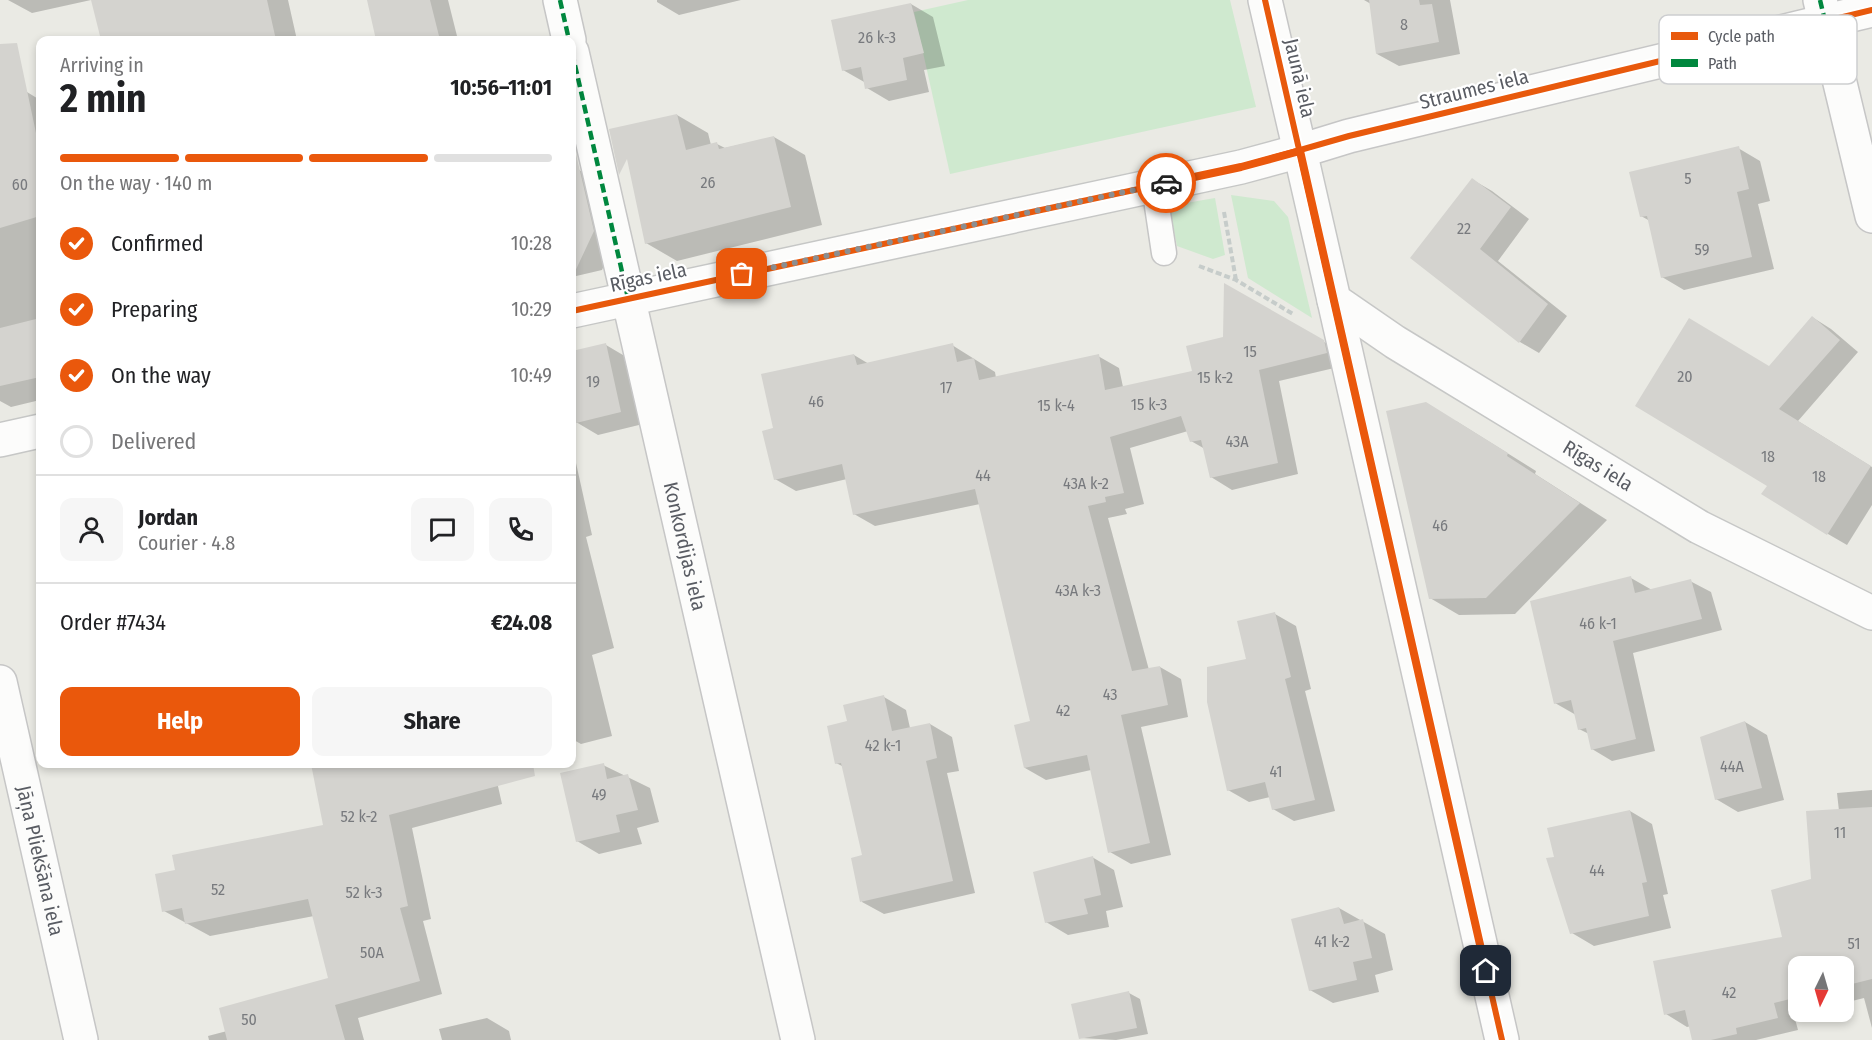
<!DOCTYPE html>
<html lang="en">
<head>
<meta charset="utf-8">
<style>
  body { margin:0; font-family:"Fira Sans Condensed",sans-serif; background:#f6f6f6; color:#202124; height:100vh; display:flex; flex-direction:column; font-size:22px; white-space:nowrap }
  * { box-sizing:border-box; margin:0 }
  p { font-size:20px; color:#757577 }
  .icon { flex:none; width:33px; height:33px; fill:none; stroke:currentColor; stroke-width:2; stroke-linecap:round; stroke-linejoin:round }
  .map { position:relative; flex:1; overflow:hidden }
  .panel { position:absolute; left:36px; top:36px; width:540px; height:732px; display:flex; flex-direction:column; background:#fff; border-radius:12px; box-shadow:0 3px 9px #0003 }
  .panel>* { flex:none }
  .needle { width:39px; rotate:185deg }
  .controls { position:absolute; left:1788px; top:956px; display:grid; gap:12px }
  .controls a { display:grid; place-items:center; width:66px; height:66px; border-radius:12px; background:#fff; box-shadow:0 3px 9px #0003; font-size:30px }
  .pin { position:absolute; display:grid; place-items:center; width:51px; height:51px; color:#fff; margin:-26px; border-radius:12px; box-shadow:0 3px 9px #0006 }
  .courier { position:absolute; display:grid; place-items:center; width:60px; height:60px; margin:-30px; border:4px solid #ea580c; border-radius:50%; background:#fff; color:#222; box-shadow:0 2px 8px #0007 }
  .overview em { font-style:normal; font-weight:700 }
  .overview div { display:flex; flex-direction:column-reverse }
  .overview { display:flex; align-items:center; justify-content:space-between; height:102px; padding:0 24px }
  h1 { font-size:39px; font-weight:700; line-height:45px }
  .bar { display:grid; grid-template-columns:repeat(4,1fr); gap:9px 6px; align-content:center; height:72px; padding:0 24px }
  .bar i { height:8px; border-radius:4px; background:#e0e0e0 }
  .bar .current { background:#ea580c }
  .bar p { grid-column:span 4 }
  .line { display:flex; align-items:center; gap:15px; padding:0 24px; border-top:2px solid #e0e0e0 }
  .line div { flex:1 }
  .round { display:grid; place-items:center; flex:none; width:63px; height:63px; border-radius:12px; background:#f6f6f6 }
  ol { padding:0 24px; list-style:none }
  li { display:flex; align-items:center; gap:18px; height:66px }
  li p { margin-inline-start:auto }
  li .icon { padding:6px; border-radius:50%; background:#ea580c; color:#fff; stroke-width:4 }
  li:last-child { color:#757577 }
  li i { width:33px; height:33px; border:3px solid #e0e0e0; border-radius:50% }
  .primary-button { display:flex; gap:12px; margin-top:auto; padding:12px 24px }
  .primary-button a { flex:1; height:69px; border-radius:12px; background:#ea580c; color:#fff; font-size:24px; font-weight:700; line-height:69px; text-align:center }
  .primary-button a+a { background:#f6f6f6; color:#202124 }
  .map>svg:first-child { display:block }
</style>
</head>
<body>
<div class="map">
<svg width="1872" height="1040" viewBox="0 0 1872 1040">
  <rect width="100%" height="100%" fill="#eaeae4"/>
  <path fill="#cfe9cf" d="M968,0H1230L1256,107L950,174L914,12Z
    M1231,195L1274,201L1288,217L1312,318L1248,278Z
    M1215,198L1225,255L1213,259L1177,246L1169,206Z"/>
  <path fill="#0003" d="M8,0H91L32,13Z
    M198,0H288L297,40H143L137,15Z
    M369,0H448L458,40H378Z
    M657,0H741L679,15L657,2Z
    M1364,0H1450L1460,54L1399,66L1377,54L1371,4Z
    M911,4L933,17L945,66L924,70L929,92L889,101L867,88L866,83L843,70Z
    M27,92L40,100V400L11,407L0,401V98Z
    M677,115L708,133L711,145L717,144L725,148L774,137L805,155L822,225L677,261L646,243Z
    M1738,148L1760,161L1770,201L1758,204L1774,269L1684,290L1662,277L1650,221L1641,216Z
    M579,170L600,182L614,243L602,270L572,277V171Z
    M1473,180L1492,191L1529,219L1498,261L1567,316L1539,353L1520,342L1412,258Z
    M1226,286L1345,354L1347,365L1279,381L1298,474L1232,490L1211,477L1205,449L1191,441L1188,431L1130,448L1144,504L1125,509L1127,514L1108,518L1149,670L1160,667L1181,679L1188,717L1141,727L1171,855L1131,864L1110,852L1091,770L1046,780L1025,768L1032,722L980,504L875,526L854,514L847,479L796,491L775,479V429L854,355L869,364L952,345L995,372L996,378L1098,356L1119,368L1123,387L1194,372L1225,338Z
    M1812,317L1831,329L1858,352L1798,421L1872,467V505L1847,545L1828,534L1769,486V368Z
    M606,345L628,358L643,424L598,435L576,422L572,401V352Z
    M1456,421L1536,471L1535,474L1607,520L1515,614L1459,615L1430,598Z
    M572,445L592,535L586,537L614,648L592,655L612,736L581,744L572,739Z
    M1631,578L1652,590L1690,581L1711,592L1722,630L1633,653L1655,751L1612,761L1592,749L1589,734L1579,729L1576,715L1555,703Z
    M1275,614L1296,626L1311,689L1305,691L1335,811L1294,821L1273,809L1270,797L1249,802L1228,790L1248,660Z
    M884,697L906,710L910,728L930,724L952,737L959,771L947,773L975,893L884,914L862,902L864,856L844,767L836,763L849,722Z
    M1745,722L1767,735L1784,800L1738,812L1716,799Z
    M312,764H493L502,804L412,828L431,919L423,921L442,994L358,1018L364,1040H209L208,1036L227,1031L329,979L314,916L210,936L164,911L325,826Z
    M603,765L650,788L659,822L637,828L642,844L599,854L577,841Z
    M1872,790V1028L1864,998L1844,1003V966H1798V1011H1811L1794,1015L1798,1030L1756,1040H1694L1691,1026L1687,1027L1666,1014L1784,938L1812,880L1839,811L1837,793Z
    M1630,811L1652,824L1668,894L1663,895L1671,928L1594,946L1572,933L1556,858Z
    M1092,857L1114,870L1123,907L1106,911L1109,927L1068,935L1046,922Z
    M1339,908L1385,934L1393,970L1375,975L1379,992L1333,1003L1310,990Z
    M1129,993L1140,999L1148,1034L1116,1040L1081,1038Z
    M487,1018L509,1031L511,1040H442L439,1029Z"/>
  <path fill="#d4d3cf" d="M91,0H267L276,40H101Z
    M367,0H430L440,40H376Z
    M1369,0H1419L1420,5L1432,4L1439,42L1376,54Z
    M911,3L924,53L903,58L907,80L865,89L861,67L842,71L831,20Z
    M17,43L40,152V216L0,228V44Z
    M677,114L686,150L717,142L719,149L774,136L791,207L645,244L627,159L619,175L609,129Z
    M572,137L594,231L572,278Z
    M1739,146L1749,189L1737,192L1752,257L1661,278L1647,216L1640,217L1629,172Z
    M1472,178L1511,207L1480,249L1548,304L1519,343L1410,258Z
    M1224,283L1324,340L1327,353L1259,370L1278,463L1210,478L1201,440L1190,442L1181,416L1110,437L1124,493L1105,497L1106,502L1088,506L1132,671L1160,666L1168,705L1121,715L1150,843L1108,853L1087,755L1024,768L1014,725L1030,721L975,489L853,515L842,464L774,480L762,431L773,428L761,374L854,354L857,365L953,343L957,362L974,358L979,380L1099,354L1105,390L1192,371L1186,346L1223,337Z
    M1812,316L1840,340L1779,409L1871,466L1827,535L1761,494L1767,486L1635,406L1689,318L1769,366Z
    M40,318V377L0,386V328Z
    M606,343L621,412L572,424V351Z
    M1426,402L1508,453L1507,456L1580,503L1486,598L1429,599L1386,411Z
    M1631,576L1635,593L1691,579L1702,619L1613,641L1636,739L1591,750L1586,728L1578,730L1571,700L1554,704L1530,601Z
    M1275,612L1291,677L1285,679L1315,800L1272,810L1265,782L1227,791L1207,702V667L1246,659L1237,621Z
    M884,695L892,731L930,723L937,758L926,761L953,881L860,902L851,858L862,855L841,763L835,764L827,726L847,721L843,705Z
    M1745,721L1762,788L1715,800L1700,737Z
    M604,763L607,779L628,774L638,810L616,815L620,832L576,842L560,773Z
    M311,764H533L535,776L389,815L408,906L400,908L420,981L335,1005L345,1040H227L219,1008L328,978L308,899L185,924L182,908L162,912L155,874L175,870L172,855L323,825Z
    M1872,807V979L1844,986V966H1798V997L1774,1003L1778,1018L1736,1028L1737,1034L1711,1040H1692L1685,1010L1664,1015L1653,961L1782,937L1771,890L1811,879L1806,811Z
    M1630,810L1647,882L1642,883L1649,916L1570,934L1546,858L1554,857L1547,828Z
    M1093,856L1101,895L1084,899L1088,914L1045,923L1033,872Z
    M1339,907L1344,924L1363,919L1372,958L1353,962L1357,980L1309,991L1291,919Z
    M1129,991L1137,1028L1079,1039L1071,1004Z"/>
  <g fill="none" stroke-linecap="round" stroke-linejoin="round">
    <defs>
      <path id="lane" d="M1154,186L1164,253"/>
      <g id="street">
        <path d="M560,0L569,40"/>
        <path d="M1265,0L1300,151L1349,136L1872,10"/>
        <path d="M1820,0L1872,216"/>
        <path id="s1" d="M572,52L798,1040"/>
        <path d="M1334,300L1502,1040"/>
        <path id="s2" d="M0,682L81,1040"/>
      </g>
      <g id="secondary">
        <path id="s3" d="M572,311L1241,167L1300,151L1334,300L1395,342L1699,527L1872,613"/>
        <path d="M0,440L40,431"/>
      </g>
    </defs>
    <use href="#lane" stroke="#c6c6c6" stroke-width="27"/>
    <use href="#street" stroke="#c6c6c6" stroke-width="36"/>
    <use href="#secondary" stroke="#c6c7c6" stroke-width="36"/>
    <path stroke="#c6ccca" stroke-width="4" stroke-dasharray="6 3" stroke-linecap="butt" d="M1224,212L1236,280
      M1199,266L1236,280L1293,314"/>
    <use href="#lane" stroke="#fcfcfb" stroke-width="24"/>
    <use href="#street" stroke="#fcfcfb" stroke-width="33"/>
    <use href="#secondary" stroke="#fcfcfb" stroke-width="33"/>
    <path stroke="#00873e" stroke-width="4.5" stroke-dasharray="9 4.5" stroke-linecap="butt" d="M560,0L569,40
      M1820,0L1825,21
      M572,52L628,298"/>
    <defs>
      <path id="cycleway" d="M1265,0L1502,1040
        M572,311L1241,167L1349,136L1872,10"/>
    </defs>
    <use href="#cycleway" stroke="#fff" stroke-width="10"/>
    <use href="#cycleway" stroke="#e8590c" stroke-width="6"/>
  </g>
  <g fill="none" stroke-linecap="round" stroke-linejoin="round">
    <path stroke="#8c8e90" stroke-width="6" stroke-dasharray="0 10.8" d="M742,274L1166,183"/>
    <path stroke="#ea580c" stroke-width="8" d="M1166,183L1241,167L1300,151L1486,971"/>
  </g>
  <g text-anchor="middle" stroke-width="4.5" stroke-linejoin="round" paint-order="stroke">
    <g font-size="16" fill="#787a7e">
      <text x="1404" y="30">8</text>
      <text x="877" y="43">26 k-3</text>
      <text x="1688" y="184">5</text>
      <text x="708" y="188">26</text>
      <text x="20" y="190">60</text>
      <text x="1464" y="234">22</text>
      <text x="1702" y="255">59</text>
      <text x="1250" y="357">15</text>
      <text x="1685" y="382">20</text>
      <text x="1215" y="383">15 k-2</text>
      <text x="593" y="387">19</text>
      <text x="946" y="393">17</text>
      <text x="816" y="407">46</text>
      <text x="1149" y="410">15 k-3</text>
      <text x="1056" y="411">15 k-4</text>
      <text x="1237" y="447">43A</text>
      <text x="1768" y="462">18</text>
      <text x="983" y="481">44</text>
      <text x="1819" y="482">18</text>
      <text x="1086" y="489">43A k-2</text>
      <text x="1440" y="531">46</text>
      <text x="1078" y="596">43A k-3</text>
      <text x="1598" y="629">46 k-1</text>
      <text x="1110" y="700">43</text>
      <text x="1063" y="716">42</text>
      <text x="883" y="751">42 k-1</text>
      <text x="1732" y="772">44A</text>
      <text x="1276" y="777">41</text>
      <text x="599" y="800">49</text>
      <text x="359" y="822">52 k-2</text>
      <text x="1840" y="838">11</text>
      <text x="1597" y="876">44</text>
      <text x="218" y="895">52</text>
      <text x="364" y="898">52 k-3</text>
      <text x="1332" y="947">41 k-2</text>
      <text x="1854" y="949">51</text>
      <text x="372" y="958">50A</text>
      <text x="1729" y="998">42</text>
      <text x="249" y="1025">50</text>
    </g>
    <g font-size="20" fill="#595c63" stroke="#fff">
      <text transform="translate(1300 78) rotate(77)" y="7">Jaunā iela</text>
      <text transform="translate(1474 89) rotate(-14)" y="7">Straumes iela</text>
      <text transform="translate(648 277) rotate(-12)" y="7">Rīgas iela</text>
      <text dy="7" stroke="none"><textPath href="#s3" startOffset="1210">Rīgas iela</textPath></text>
      <text dy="7" stroke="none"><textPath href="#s1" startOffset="507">Konkordijas iela</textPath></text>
      <text dy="7" stroke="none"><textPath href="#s2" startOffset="183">Jāņa Pliekšāna iela</textPath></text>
    </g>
  </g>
  <rect x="1659" y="15" width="198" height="69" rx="9" fill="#fff" stroke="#cdced0" stroke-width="1.5"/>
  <rect x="1671" y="32" width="27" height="8" fill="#e8590c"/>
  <rect x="1671" y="59" width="27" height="8" fill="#00873e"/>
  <g font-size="16" fill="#595c63">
    <text x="1708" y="42">Cycle path</text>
    <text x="1708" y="69">Path</text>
  </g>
</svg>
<div class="controls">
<a><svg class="needle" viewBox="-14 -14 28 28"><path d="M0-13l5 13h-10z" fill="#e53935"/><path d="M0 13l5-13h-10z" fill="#757577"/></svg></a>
</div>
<div class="pin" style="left:742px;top:274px;background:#ea580c"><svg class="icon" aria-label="bag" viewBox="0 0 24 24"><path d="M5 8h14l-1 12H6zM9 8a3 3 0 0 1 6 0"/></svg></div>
<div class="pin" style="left:1486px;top:971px;background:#1f2937"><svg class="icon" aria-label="home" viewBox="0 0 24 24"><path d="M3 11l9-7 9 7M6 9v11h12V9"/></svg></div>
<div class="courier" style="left:1166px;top:183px"><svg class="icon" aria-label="car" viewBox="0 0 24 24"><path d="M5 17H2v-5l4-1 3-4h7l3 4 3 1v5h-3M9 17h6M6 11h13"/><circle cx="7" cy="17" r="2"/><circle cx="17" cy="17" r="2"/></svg></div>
<section class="panel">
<div class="overview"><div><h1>2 min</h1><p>Arriving in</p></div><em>10:56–11:01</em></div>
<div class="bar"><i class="current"></i><i class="current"></i><i class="current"></i><i></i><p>On the way · 140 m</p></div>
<ol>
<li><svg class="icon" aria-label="check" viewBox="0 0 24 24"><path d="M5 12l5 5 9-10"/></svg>Confirmed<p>10:28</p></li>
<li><svg class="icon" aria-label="check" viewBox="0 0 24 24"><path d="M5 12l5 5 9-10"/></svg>Preparing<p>10:29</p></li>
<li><svg class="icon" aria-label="check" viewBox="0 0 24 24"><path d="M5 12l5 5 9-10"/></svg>On the way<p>10:49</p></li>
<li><i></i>Delivered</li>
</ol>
<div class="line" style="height:108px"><a class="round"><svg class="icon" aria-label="person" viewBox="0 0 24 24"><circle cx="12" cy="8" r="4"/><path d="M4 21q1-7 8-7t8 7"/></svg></a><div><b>Jordan</b><p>Courier · 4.8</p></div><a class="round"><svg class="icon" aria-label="chat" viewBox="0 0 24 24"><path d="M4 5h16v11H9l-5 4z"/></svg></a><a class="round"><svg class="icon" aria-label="phone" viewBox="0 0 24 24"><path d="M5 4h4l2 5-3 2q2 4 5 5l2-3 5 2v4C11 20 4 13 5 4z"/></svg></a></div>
<div class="line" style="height:78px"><div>Order #7434</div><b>€24.08</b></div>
<div class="primary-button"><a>Help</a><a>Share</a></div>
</section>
</div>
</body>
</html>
